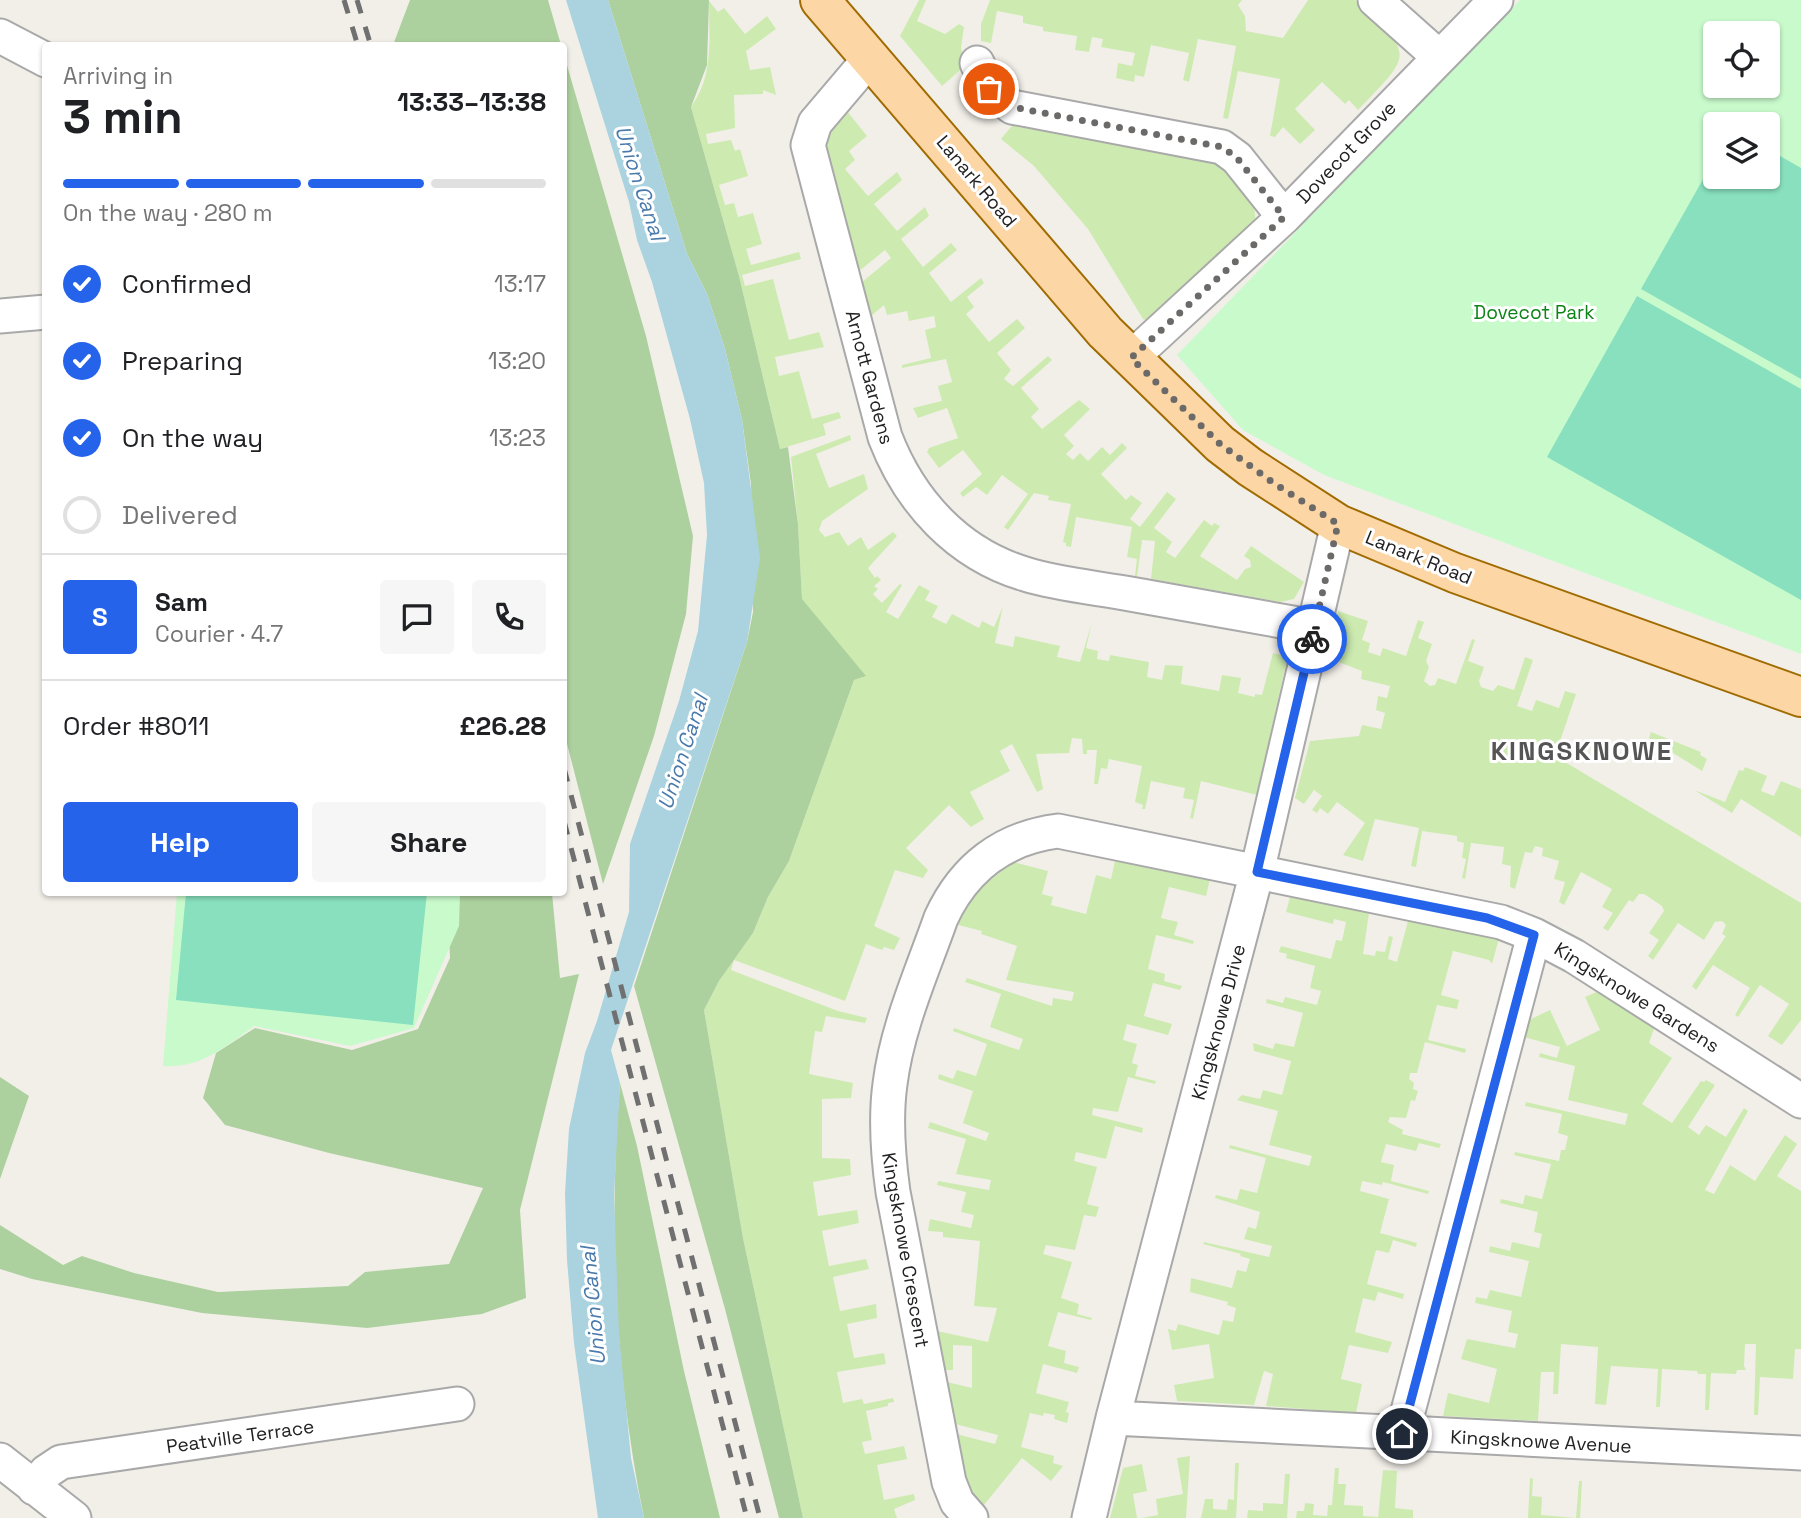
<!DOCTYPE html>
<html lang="en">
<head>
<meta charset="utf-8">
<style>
  body { margin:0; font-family:"Space Grotesk",sans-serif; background:#f6f6f6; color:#202124; height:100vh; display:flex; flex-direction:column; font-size:26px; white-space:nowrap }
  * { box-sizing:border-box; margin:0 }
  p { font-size:23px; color:#757577 }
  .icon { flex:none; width:38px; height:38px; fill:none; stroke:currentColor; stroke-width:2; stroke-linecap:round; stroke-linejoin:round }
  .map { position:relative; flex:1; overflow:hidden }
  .side { position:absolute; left:42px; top:42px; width:525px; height:854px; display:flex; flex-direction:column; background:#fff; border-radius:7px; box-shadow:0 2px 5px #0004 }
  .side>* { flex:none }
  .tools { position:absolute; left:1703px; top:21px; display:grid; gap:14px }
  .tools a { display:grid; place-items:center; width:77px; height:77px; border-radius:7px; background:#fff; box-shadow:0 2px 5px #0004; font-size:35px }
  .pin { position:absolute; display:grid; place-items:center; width:60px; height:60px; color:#fff; margin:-30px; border:4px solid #fff; border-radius:50%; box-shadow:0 2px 7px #0007 }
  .courier { position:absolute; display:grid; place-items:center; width:70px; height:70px; margin:-35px; border:5px solid #2563eb; border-radius:50%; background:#fff; color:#222; box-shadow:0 2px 9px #0007 }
  .overview em { font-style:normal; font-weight:800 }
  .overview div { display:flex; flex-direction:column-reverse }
  .overview { display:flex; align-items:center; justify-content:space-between; height:119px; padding:0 21px }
  h1 { font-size:46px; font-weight:800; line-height:52px }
  .bar { display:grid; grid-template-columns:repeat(4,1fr); gap:10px 7px; align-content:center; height:84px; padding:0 21px }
  .bar i { height:9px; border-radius:5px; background:#e0e0e0 }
  .bar .selected { background:#2563eb }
  .bar p { grid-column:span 4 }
  .line { display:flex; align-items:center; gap:18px; padding:0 21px; border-top:2px solid #e0e0e0 }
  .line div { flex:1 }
  .round { display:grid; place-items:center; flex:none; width:74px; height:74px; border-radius:7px; background:#f6f6f6 }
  ol { padding:0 21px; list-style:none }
  li { display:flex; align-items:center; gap:21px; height:77px }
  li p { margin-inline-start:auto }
  li .icon { padding:7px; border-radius:50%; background:#2563eb; color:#fff; stroke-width:4 }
  li:last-child { color:#757577 }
  li i { width:38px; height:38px; border:4px solid #e0e0e0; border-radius:50% }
  .cta { display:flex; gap:14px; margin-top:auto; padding:14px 21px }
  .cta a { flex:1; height:80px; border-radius:7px; background:#2563eb; color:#fff; font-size:28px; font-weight:800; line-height:80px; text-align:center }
  .cta a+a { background:#f6f6f6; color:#202124 }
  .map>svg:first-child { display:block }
</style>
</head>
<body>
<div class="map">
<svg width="1801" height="1518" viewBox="0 0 1801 1518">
  <rect width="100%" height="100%" fill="#f2efe9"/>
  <path fill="#cdebb0" d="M919,0H926L917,21L945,34L959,24L964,27L961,48L966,65L942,86L900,36Z
    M990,0H1242L1238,5L1245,16L1246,31L1283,38L1308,0H1355C1413,56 1415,51 1358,110L1349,100L1345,104L1322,82L1295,109L1315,130L1300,144L1283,127L1275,137L1270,136L1280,79L1238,71L1228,119L1223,118L1236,46L1198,39L1189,82L1183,80L1189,53L1151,45L1144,77L1135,75L1134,82L1116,78L1118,63L1132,66L1135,53L1101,47L1103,39L1092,37L1089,52L1075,50L1077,36L1043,31V27L1023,23V16L997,11L991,43L981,41V24Z
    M709,1L718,12L724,8L745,34L767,16L776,29L746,51L750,70L770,67L776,95L763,90V94L734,95L735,128L706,134L708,144L731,140L735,151L740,149L748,176L719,185L725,205L734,203L738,217L753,213L762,244L746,249L751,265L799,252L801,259L742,275L745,286L773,279L789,340L819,332L824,347L775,357L779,376L799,371L812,419L839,412L841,418L823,424L826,435L780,449L739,276L691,107C714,75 709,39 709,1Z
    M847,111L867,136L849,151L855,160L845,169L868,196L897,172L902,180L874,204L897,231L925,207L929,216L901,239L923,267L951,243L957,250L929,273L951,302L981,278L984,283L967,297L974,307L966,314L989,342L1017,319L1025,328L997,353L1011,370L1004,379L1013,386L1048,356L1052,360L1021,388L1039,409L1031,417L1042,429L1079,400L1090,409L1064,435L1074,446L1066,454L1073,460L1080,453L1088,461L1102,447L1110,455L1122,443L1127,448L1101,474L1126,500L1131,495L1142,503L1130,519L1140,527L1167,492L1176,499L1154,528L1172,542L1166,552L1175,558L1204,520L1212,526L1214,523L1220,526L1200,556L1237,580L1245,569L1251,567L1250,560L1244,556L1251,546L1304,582L1294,599L1280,602L1151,579L1155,541L1142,540L1137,577L1135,576L1137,559L1127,557L1132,527L1076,517L1071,547L1066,546V543L1063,542L1071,504L1048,500L1049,496L1034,493L1008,530L1004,527L1028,494L1002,475L987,495L976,487L963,497L960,493L982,474L963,450L939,468L927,452L929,448L958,438L947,408L918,418L913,408L942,401L938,386L952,382L946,359L902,368V365L931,358L925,330L936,327L934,316L909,321L907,311L887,315L884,305L870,317L861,283L891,258L885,250L858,272L822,142Z
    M1015,122L1213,160C1229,173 1262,201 1254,224L1148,321L1143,319L1088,229L1034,166L1001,139Z
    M850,435L851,440L816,454L829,488L864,474L868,489L822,521L819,530L825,537L839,532L848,546L861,537L868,550L893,532L897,536L868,568L875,578L877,576L881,580L874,586L878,589L873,594L882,603L900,584L902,585L886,612L898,619L919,585L930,591L925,600L938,606L932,617L946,624L952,614L979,628L982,621L994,627L1003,606L995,643L1013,647L1015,636L1060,646L1057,657L1080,662L1092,622L1086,648L1098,651L1097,659L1109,661L1110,655L1149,662L1147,677L1162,680L1165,665L1183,666L1181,684L1219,691L1222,675L1241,678L1238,693L1255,697V694L1262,695L1273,653L1286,656L1287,659L1257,795L1201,781L1193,819L1190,818L1194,800L1183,798L1185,788L1151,781L1145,809H1142L1143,805L1135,802L1142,766L1109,759L1107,769L1101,768L1098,784H1094L1097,750H1087V754H1083L1082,739L1072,738L1069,753L1036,754L1043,789L1037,792L1012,744L1000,751L1010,771L970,792L984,819L971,827L949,805L906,848L928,870L923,878L895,870L874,926L900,938L894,950L884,947L882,950L866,944L845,1001L734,960L731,970L838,1011L867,1018L865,1023L826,1016L822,1032L815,1031L809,1074L853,1083L851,1098L822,1099V1158L850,1159L851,1175L813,1182L818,1216L857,1210L859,1223L822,1231L829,1266L866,1259L869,1269L833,1277L840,1311L876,1304L877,1318L847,1324L854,1358L884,1353L886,1364L837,1372L843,1403L862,1399L864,1404L893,1398L894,1402L888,1403V1406L866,1411L872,1440L862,1442L865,1454L904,1446L907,1459L877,1465L884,1500L914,1494L915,1500L894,1509L897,1518H803L743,1238L704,1010L719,981L753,933L768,897L789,861L854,680L865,676L802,600L798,524L791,457Z
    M1338,611L1368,621L1362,640L1370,643L1368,652L1380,656L1383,648L1406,656L1418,620L1424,622L1418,638L1432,644L1426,661L1429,667L1424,681L1430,686L1435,685L1438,678L1456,684L1472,639L1475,640L1468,661L1484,667L1479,681L1481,687L1493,691L1498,685L1514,690L1525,657L1533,660L1517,706L1532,711L1536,700L1559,708L1565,691L1576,694L1555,756L1801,903V1020L1782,1045L1768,1036L1789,1004L1760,985L1738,1017L1735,1015L1750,988L1713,965L1696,990L1692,986L1726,936L1722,934L1726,925L1722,921L1715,922L1704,940L1678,923L1653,960L1648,956L1659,940L1649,933L1664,911L1662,906L1644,894H1639L1633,902L1629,900L1608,931L1603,928L1613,913L1602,907L1612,889L1581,872L1564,905L1559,902L1565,882L1554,879L1559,861L1542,856L1543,848L1535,846L1532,853L1525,852L1515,889L1510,887L1511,866L1502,864L1504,847L1471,843L1465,879L1462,878L1466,859L1462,858L1464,843L1457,841V836L1422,831L1416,867L1411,866L1419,828L1375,819L1363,861L1343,855L1365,823L1337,802L1328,814L1320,808L1317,813L1312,810L1322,796L1314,790L1304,804L1295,798L1310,741L1359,736L1362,725L1381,729L1385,713L1376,710L1378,696L1387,698L1390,686L1361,679L1362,671L1328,658Z
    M1651,732L1701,752L1700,755L1707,759L1702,771L1649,738Z
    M1745,767L1767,776L1761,791L1774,796L1781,781L1801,789V837L1741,799L1732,813L1694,790L1725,802L1739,770L1743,771Z
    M1115,861L1210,879L1206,896L1169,887L1161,918L1178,922L1174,935L1194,941L1193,944L1156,935L1148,969L1165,974L1164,981L1182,986L1180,990L1153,983L1144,1016L1172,1024L1168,1035L1127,1024L1123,1040L1137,1044L1132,1063L1138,1065L1135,1076L1156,1081L1155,1084L1128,1077L1118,1112L1093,1108L1092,1115L1143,1128L1142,1133L1115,1126L1106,1159L1076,1152L1074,1161L1097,1167L1087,1204L1099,1207L1096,1217L1084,1215L1075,1250L1046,1245L1043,1254L1072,1262L1061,1298L1079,1304L1077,1314L1092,1318L1091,1320L1058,1312L1048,1346L1066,1351L1064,1363L1079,1367L1077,1373L1043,1364L1036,1393L1069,1402L1066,1412L1069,1413L1067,1423L1054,1419L1055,1415L1044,1413L1043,1416L1030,1413L1021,1447L1054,1456L1053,1463L1063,1466L1051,1481L1022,1458L984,1505C962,1495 961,1455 956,1434L995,1444L998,1435L955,1424L947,1382L972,1388V1346L953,1345V1370H944L937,1331L988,1342L997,1308L974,1306L980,1241L943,1237V1232L928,1231L930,1219L971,1228L974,1215L961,1212L966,1192L937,1185L938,1181L989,1190L991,1180L956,1174L966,1139L928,1128L930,1122L986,1141L989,1133L963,1123L973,1091L938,1079L939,1074L953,1079L957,1070L976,1076L987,1044L953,1031L954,1028L1019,1050L1023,1039L990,1027L1001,994L965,982L967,978L1052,1006L1053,998L1072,1001L1074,992L1006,980L1017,946L981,934L982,931L958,925L975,892L1013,862L1048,871L1042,894L1053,897L1051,905L1086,914L1096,875L1111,879Z
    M1290,897L1369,913L1363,954L1375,956L1376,951L1385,952L1389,936L1393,937L1388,959L1397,962L1408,921L1499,938L1492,964L1489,960L1453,951L1441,995L1459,1000L1457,1009L1437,1005L1428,1040L1466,1049L1465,1053L1425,1042L1417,1073H1410L1409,1079L1414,1083L1413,1089L1418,1091L1415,1101L1411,1100L1406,1118L1390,1117L1388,1122L1403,1130L1402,1134L1441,1144L1439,1148L1419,1143L1416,1151L1386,1144L1381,1162L1394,1165L1391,1181L1429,1191L1428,1194L1383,1182L1382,1185L1362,1181L1360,1191L1389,1199L1380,1233L1417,1243L1416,1247L1393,1240L1389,1253L1376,1250L1367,1284L1404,1294L1403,1299L1378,1292L1375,1301L1363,1298L1355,1332L1392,1342L1388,1353L1349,1345L1341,1379L1362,1384L1356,1413L1266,1406L1273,1374L1264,1371L1254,1405L1177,1401L1174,1385L1214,1378L1209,1344L1172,1350L1168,1329L1176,1331L1178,1324L1219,1335L1223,1320L1233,1322L1236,1308L1227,1305L1228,1302L1190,1292L1191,1278L1232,1288L1237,1270L1246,1272L1250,1259L1240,1256L1241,1254L1203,1244L1204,1242L1269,1257L1272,1246L1244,1239L1248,1227L1256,1229L1260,1212L1215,1198L1216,1195L1237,1200L1240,1189L1257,1193L1266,1158L1229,1148L1230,1145L1309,1166L1312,1156L1269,1145L1278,1111L1237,1100L1242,1095L1260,1099L1263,1090L1282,1095L1291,1061L1254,1051L1253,1043L1273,1049L1275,1043L1294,1047L1303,1013L1266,1003L1267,999L1283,1003L1285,997L1317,1005L1321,991L1310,988L1315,966L1286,958L1287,954L1279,952L1281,946L1331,959L1336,940L1342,941L1346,922L1334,919L1333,924L1286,912Z
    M1601,990L1655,1026L1649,1043L1672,1058L1642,1104L1672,1123L1701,1081L1704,1082L1706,1080L1715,1085L1688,1127L1699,1135L1706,1125L1726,1137L1744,1108L1748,1111L1705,1190L1714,1194L1730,1165L1755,1181L1785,1135L1797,1144L1777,1176L1801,1191V1349H1795L1793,1379L1760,1377L1758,1415H1754L1756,1344H1745L1744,1366L1746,1370H1737L1736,1374L1711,1373L1709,1410H1705L1706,1374H1698L1697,1371L1662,1369L1660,1407H1656L1658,1369L1611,1366L1606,1405L1595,1404L1598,1347L1561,1344L1558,1394H1553L1554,1372H1541L1538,1421L1443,1416L1448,1393L1489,1403L1497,1369L1461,1359L1467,1339L1515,1348L1518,1334L1508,1332L1512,1311L1475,1303L1476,1297L1487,1299L1490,1290L1521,1297L1529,1261L1489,1252L1490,1246L1510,1251L1512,1242L1539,1248L1542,1234L1534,1232L1538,1212L1500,1203L1501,1199L1523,1204L1525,1195L1542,1199L1551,1164L1514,1155L1515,1152L1559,1161L1561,1150H1565L1568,1136L1558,1133L1562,1114L1525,1106L1526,1102L1625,1125L1628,1114L1568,1100L1575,1066L1539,1057L1540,1053L1557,1058L1560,1047L1524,1037L1529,1020L1550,1010L1567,1046L1600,1030L1585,997Z
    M1190,1456L1186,1518H1141L1158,1515L1156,1499L1183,1494L1177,1458Z
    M1235,1463H1239L1236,1518H1201L1205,1499H1213V1509L1227,1510L1228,1499L1234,1500Z
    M1142,1464L1147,1491L1133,1494L1137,1518H1110L1123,1468Z
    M1335,1468H1339L1338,1484H1346L1344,1505L1363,1506V1516L1378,1517L1383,1470L1397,1471L1395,1508L1413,1510V1518H1296L1297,1511H1304L1305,1503L1314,1504L1313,1515L1327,1516L1328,1505H1332Z
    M1285,1474H1290L1287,1518H1247L1248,1510L1263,1511V1503L1283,1504Z
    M1530,1478L1533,1479L1532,1496L1542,1497L1541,1515L1576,1518L1579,1481H1582L1580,1518H1528Z"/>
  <path fill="#add19e" d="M410,0H548L561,45H393Z
    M608,0H709L707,65L691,107L739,276L780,449L788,447L798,524L802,599L866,676L854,680L789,861L768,897L753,933L719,981L704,1010L743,1238L803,1518H779L725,1309L634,986L747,642L753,612L751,484L742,420L725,349L707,294L687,254Z
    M564,55L646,336L693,536L686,614L654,736L603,884L564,732Z
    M447,893H552L560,978L579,974L520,1210L526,1298L482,1314L367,1328L202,1313L32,1279L0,1269V1225L63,1265L82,1256L134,1273L218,1292L348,1286L365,1272L449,1264L483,1188L329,1153L225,1125L203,1098L216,1053L255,1028L352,1050L418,1029L450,958Z
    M0,1077L29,1096L0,1179Z
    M620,1083L637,1146L684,1371L720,1518H644C615,1376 608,1228 620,1083Z"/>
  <path fill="#c8facc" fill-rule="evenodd" d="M1520,0H1801V654L1324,475L1243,430L1177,355ZM1715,33H1768V86H1715ZM1715,124H1768V177H1715Z
    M177,893H460L459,926L414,1028L350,1046L254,1026C226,1047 199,1069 163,1066Z"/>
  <path fill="#88e0be" d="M1768,149L1801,168V379L1641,289L1715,158V177H1768Z
    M1637,296L1801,389V600L1547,457Z
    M186,893H427L413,1025L176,1000Z"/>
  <path fill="#aad3df" d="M566,0H608L687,254L707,294L725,349L742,420L760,558L747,642L611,1050L620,1083L614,1195L619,1335L631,1458L644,1518H598L574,1343L567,1260L565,1193L569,1129L585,1053L597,1021L629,912L630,844L679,701L698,631L707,535L704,483L690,419L652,282L637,240L629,202Z"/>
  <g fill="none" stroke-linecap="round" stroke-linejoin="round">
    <defs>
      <path id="minor" d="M1375,0L1438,56
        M0,36L46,60
        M871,57L815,123L808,145L885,437C910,502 958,554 1025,574C1060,585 1100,588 1136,595C1196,606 1255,616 1315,627
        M977,63L990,89L1012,107L1222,147L1237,158L1284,217
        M0,316L46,312
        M1131,358L1284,217L1496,0
        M1113,1418L1801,1453
        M1402,1434L1534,935
        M0,1460L74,1518
        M34,1488L46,1472L61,1462L457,1404
        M971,1518L957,1502L949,1482L893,1192C888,1156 885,1120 890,1084C897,1027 922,972 941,918C964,868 1003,838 1058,831L1501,922L1534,935L1574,956L1801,1101
        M1089,1518L1113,1418L1257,872L1338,524"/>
      <path id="major" d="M820,0L1105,332L1220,444L1250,467L1338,524L1455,573L1801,697"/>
    </defs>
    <use href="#minor" stroke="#a9a9a9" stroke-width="37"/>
    <use href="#major" stroke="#a06b00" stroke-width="42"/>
    <use href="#minor" stroke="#fff" stroke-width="33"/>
    <use href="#major" stroke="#fcd6a4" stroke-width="38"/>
    <path stroke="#707070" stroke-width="5" stroke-dasharray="14 14" stroke-linecap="butt" d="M344,0L358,46
      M357,0L371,46
      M564,768L760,1518
      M564,821L747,1518"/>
  </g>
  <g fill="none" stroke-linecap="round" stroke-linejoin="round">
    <path stroke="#6b6a68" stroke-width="7" stroke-dasharray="0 12.6" d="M989,89L1012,107L1222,147L1237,158L1284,217L1131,358L1220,444L1275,484L1338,524L1312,639"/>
    <path stroke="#2563eb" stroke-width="9" d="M1312,639L1257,872L1487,918L1534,935L1402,1434"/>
  </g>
  <g text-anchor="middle" stroke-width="6" stroke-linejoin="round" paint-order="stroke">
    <g font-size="19" fill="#222" stroke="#fff">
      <text transform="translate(1346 152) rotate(-46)" y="7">Dovecot Grove</text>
      <text transform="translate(977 181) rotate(50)" y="7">Lanark Road</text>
      <text transform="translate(870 377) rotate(75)" y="7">Arnott Gardens</text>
      <text transform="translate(1419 557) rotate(22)" y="7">Lanark Road</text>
      <text transform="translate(1637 997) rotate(32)" y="7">Kingsknowe Gardens</text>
      <text transform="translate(1218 1022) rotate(-75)" y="7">Kingsknowe Drive</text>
      <text transform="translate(906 1250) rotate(80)" y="7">Kingsknowe Crescent</text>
      <text transform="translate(240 1436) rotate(-8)" y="7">Peatville Terrace</text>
      <text transform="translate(1541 1441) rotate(3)" y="7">Kingsknowe Avenue</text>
    </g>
    <g font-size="19" fill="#0c8416" stroke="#fff">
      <text x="1534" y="319">Dovecot Park</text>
    </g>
    <g font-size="21" font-style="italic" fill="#4a7aab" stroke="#fff">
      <text transform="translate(640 183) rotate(72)" y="7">Union Canal</text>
      <text transform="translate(683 752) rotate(-72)" y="7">Union Canal</text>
      <text transform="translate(593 1306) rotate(-95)" y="7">Union Canal</text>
    </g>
    <g font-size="26" font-weight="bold" letter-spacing="2" fill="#555" stroke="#fff">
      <text x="1582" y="760">KINGSKNOWE</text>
    </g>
  </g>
</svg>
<div class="tools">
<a><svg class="icon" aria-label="locate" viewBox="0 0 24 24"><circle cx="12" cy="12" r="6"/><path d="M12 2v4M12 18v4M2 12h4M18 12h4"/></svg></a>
<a><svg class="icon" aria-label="layers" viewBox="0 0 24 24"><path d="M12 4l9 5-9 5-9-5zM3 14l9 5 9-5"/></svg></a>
</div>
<div class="pin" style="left:989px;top:89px;background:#ea580c"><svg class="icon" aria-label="bag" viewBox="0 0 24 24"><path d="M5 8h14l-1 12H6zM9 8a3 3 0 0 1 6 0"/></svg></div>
<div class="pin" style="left:1402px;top:1434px;background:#1f2937"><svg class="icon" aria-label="home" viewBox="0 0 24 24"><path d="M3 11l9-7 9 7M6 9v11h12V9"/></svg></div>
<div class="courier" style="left:1312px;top:639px"><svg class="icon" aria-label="bike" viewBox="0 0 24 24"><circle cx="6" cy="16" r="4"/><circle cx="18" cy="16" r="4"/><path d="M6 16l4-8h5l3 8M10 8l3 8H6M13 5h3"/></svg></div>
<section class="side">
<div class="overview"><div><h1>3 min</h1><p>Arriving in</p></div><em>13:33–13:38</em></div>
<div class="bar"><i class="selected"></i><i class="selected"></i><i class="selected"></i><i></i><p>On the way · 280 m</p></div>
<ol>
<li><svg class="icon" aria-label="check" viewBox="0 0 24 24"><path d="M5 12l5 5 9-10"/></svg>Confirmed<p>13:17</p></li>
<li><svg class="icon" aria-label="check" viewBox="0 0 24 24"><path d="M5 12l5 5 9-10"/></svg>Preparing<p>13:20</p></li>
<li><svg class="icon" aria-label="check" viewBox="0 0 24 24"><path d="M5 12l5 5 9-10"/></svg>On the way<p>13:23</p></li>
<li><i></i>Delivered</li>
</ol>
<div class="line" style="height:126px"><b class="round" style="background:#2563eb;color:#fff">S</b><div><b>Sam</b><p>Courier · 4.7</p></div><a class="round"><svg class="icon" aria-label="chat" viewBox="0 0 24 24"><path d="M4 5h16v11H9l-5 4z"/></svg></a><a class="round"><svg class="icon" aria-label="phone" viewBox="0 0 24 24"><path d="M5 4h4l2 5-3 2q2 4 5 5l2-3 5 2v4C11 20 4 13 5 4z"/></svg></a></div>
<div class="line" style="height:91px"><div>Order #8011</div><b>£26.28</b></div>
<div class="cta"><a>Help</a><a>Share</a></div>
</section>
</div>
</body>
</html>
